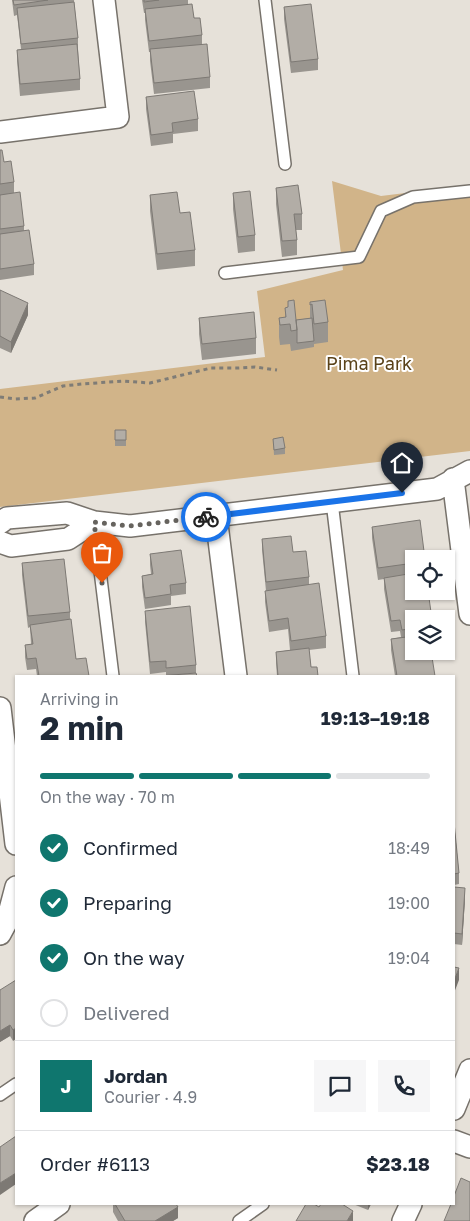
<!DOCTYPE html>
<html lang="en">
<head>
<meta charset="utf-8">
<style>
  body { margin:0; font-family:"Golos Text",sans-serif; background:#f6f6f7; color:#1f2937; height:100vh; display:flex; flex-direction:column; font-size:19px; white-space:nowrap }
  * { box-sizing:border-box; margin:0 }
  p { font-size:16px; color:#747a83 }
  .icon { flex:none; width:28px; height:28px; fill:none; stroke:currentColor; stroke-width:2; stroke-linecap:round; stroke-linejoin:round }
  .map { position:relative; flex:1; overflow:hidden }
  .side { position:absolute; left:15px; top:675px; width:440px; height:530px; display:flex; flex-direction:column; background:#fff; border-radius:0px; box-shadow:0 1px 4px #0004 }
  .side>* { flex:none }
  .buttons { position:absolute; left:405px; top:550px; display:grid; gap:10px }
  .buttons a { display:grid; place-items:center; width:50px; height:50px; border-radius:0px; background:#fff; box-shadow:0 1px 4px #0004; font-size:25px }
  .pin { position:absolute; display:grid; place-items:center; width:42px; height:42px; color:#fff; margin:-51px -21px; border-radius:50% 50% 50% 0; rotate:-45deg; box-shadow:0 0 5px #0007 }
  .pin .icon { rotate:45deg }
  .courier { position:absolute; display:grid; place-items:center; width:50px; height:50px; margin:-25px; border:4px solid #1a73e8; border-radius:50%; background:#fff; color:#222; box-shadow:0 1px 6px #0007 }
  .head em { font-style:normal; font-weight:700 }
  .head div { display:flex; flex-direction:column-reverse }
  .head { display:flex; align-items:center; justify-content:space-between; height:85px; padding:0 25px }
  h1 { font-size:32px; font-weight:700; line-height:38px }
  .bar { display:grid; grid-template-columns:repeat(4,1fr); gap:8px 5px; align-content:center; height:60px; padding:0 25px }
  .bar i { height:6px; border-radius:4px; background:#e0e1e3 }
  .bar .selected { background:#0f766e }
  .bar p { grid-column:span 4 }
  .line { display:flex; align-items:center; gap:12px; padding:0 25px; border-top:1px solid #e0e1e3 }
  .line div { flex:1 }
  .round { display:grid; place-items:center; flex:none; width:52px; height:52px; border-radius:0px; background:#f6f6f7 }
  ol { padding:0 25px; list-style:none }
  li { display:flex; align-items:center; gap:15px; height:55px }
  li p { margin-inline-start:auto }
  li .icon { padding:5px; border-radius:50%; background:#0f766e; color:#fff; stroke-width:4 }
  li:last-child { color:#747a83 }
  li i { width:28px; height:28px; border:2px solid #e0e1e3; border-radius:50% }
  .map>svg:first-child { display:block }
</style>
</head>
<body>
<div class="map">
<svg width="470" height="1221" viewBox="0 0 470 1221">
  <rect width="100%" height="100%" fill="#e6e1d9"/>
  <path fill="#d1b489" d="M332,181L381,196L470,185V451L0,507V389L265,357L257,291L343,270Z"/>
  <g fill="none" stroke-linecap="round" stroke-linejoin="round">
    <defs>
      <path id="lane" d="M265,0L285,164
        M225,273L359,257L381,211L413,197L470,191
        M332,502L353,676
        M94,522L113,676
        M0,1095L16,1084
        M239,1221L263,1204"/>
      <path id="street" d="M0,132L118,117L104,0
        M453,479L470,614
        M216,516L236,676
        M0,523L7,518L67,513L94,522L130,526L437,489L470,471
        M0,542L11,546L68,539L94,522
        M0,708L16,844
        M0,934L7,921L16,887
        M454,1109L470,1070
        M454,1141L470,1147
        M35,1221L59,1204
        M403,1221L411,1204"/>
    </defs>
    <use href="#lane" stroke="#77726b" stroke-width="14"/>
    <use href="#street" stroke="#77726b" stroke-width="24"/>
    <path stroke="#7f7c76" stroke-width="3" stroke-dasharray="4 4" stroke-linecap="butt" d="M0,397L15,399L35,398L63,386L82,384L123,381L150,383L211,368H239L255,367L277,370"/>
    <use href="#lane" stroke="#fff" stroke-width="11"/>
    <use href="#street" stroke="#fff" stroke-width="21"/>
  </g>
  <path fill="#99958f" d="M12,0H74L78,38V49L80,79V90L20,96L17,61V50L21,49L17,15L14,16Z
    M142,0H188V4L202,35V44L210,77V88L154,94L150,61V52H149L145,20V13H144Z
    M284,7L318,59V70L291,73L284,19Z
    M146,97L198,119V131L173,134V143L151,146L146,109Z
    M0,150L4,162L14,182V193L24,226V231L34,264V275L0,280Z
    M276,188L302,214V230H296L297,240V255L282,257L276,204Z
    M233,193L255,235V251L238,253L233,209Z
    M150,195L180,213L195,250V266L157,270L150,211Z
    M0,290L28,315L11,353L0,348Z
    M288,301L296,320L310,318V302L328,322V342L314,344V347L291,351L290,344L280,345L279,337V318L285,317V308H288Z
    M199,318L256,338V354L202,360L199,334Z
    M126,430V446H115V440Z
    M273,439L285,448V454L274,455Z
    M372,527L414,559V651L435,676H395L391,650V639L401,637L400,631L391,632L384,589V579L378,580L372,538Z
    M262,539L293,552L309,577V585L326,636V648L309,650L311,667L318,676H277L276,663V652L290,650L288,629L269,632L265,602V591H266L262,550Z
    M150,554L186,583V594L171,596V605L145,609L142,587V576L151,574L150,565Z
    M22,563L70,612V619L76,659L89,676H37L36,669L27,670L25,657V645L31,644L30,627L28,628L22,575Z
    M145,611L196,665V673L166,676V672L150,674L145,622Z
    M454,822L459,873V884L454,885Z
    M454,887L465,899L462,945L454,944Z
    M16,980L13,1041L10,1036L0,1042Z
    M113,1204H176L178,1218L173,1221H118L113,1212Z
    M353,1204H371L368,1210Z"/>
  <path fill="#7d7974" d="M28,303V315L11,353V342Z
    M465,888V899L462,945V934Z
    M459,968V980L454,993V981Z
    M10,1025V1036L0,1042V1031Z
    M16,1028V1039L13,1041V1030Z
    M16,1173V1184L0,1195V1183Z
    M368,1204H371L368,1210Z
    M178,1207V1218L173,1221H155Z
    M353,1211V1221H347Z"/>
  <path fill="#b2ada6" stroke="#7d7974" d="M13,0H48L14,5Z
    M144,0H159L144,2Z
    M74,2L78,38L21,44L17,8Z
    M192,4L194,18H200L202,35L149,41L145,9Z
    M311,4L318,59L291,62L284,7Z
    M77,44L80,79L20,84L17,50Z
    M207,44L210,77L154,83L150,49Z
    M194,91L198,119L172,123L173,132L151,135L146,97Z
    M0,150H2L4,162L11,161L14,182L0,184Z
    M298,185L302,214H294L297,240L282,241L276,188Z
    M250,191L255,235L238,237L233,193Z
    M20,192L24,226L0,229V195Z
    M177,192L180,213L190,212L195,250L157,254L150,195Z
    M29,230L34,264L0,269V234Z
    M0,290L28,303L11,342L0,336Z
    M294,300L297,330L291,331L290,324L280,325L279,318L286,317L285,308L288,307V301Z
    M325,300L328,322L314,324L312,304L310,305V302Z
    M254,312L256,338L202,344L199,318Z
    M312,318L314,341L297,343V330L296,320Z
    M115,430H126V440H115Z
    M283,437L285,448L274,450L273,439Z
    M420,520L425,559H414V563L378,568L372,527Z
    M291,536L293,552L306,551L309,577L266,582L262,539Z
    M181,550L186,583L170,585L171,594L145,598L142,576L153,574L150,554Z
    M64,559L70,612L28,616L22,563Z
    M414,573V591H428L432,619H414V628L402,630L400,620L391,621L384,578Z
    M319,583L326,636L291,641L288,618L269,621L265,591Z
    M190,606L196,665L166,668V661L150,662L145,611Z
    M71,619L76,659L86,658L89,676H39L36,658L27,659L25,645L33,644L30,625Z
    M414,636V651H431L435,676H397L391,639Z
    M309,648L311,667H317L318,676H278L276,652Z
    M196,673L197,676H161Z
    M454,822L459,873L454,874Z
    M454,887L465,888L462,934L454,933V938Z
    M454,967L459,968L454,981Z
    M16,980V1028L13,1030L10,1025L0,1031V990Z
    M16,1136V1173L0,1183V1147Z
    M461,1178L470,1182V1221H444L451,1204H454V1196Z
    M115,1204H176L178,1207L155,1221H125Z
    M306,1204H314L319,1207L321,1204H342L353,1211L347,1221H296Z"/>
  <g fill="none" stroke-linecap="round" stroke-linejoin="round">
    <path stroke="#66635e" stroke-width="5" stroke-dasharray="0 9" d="M102,583L94,522L130,526L206,517"/>
    <path stroke="#1a73e8" stroke-width="6" d="M206,517L402,493"/>
  </g>
  <g text-anchor="middle" stroke-width="4" stroke-linejoin="round" paint-order="stroke">
    <g font-size="18" fill="#5a4219" stroke="#fff">
      <text x="369" y="370">Pima Park</text>
    </g>
  </g>
</svg>
<div class="buttons">
<a><svg class="icon" aria-label="locate" viewBox="0 0 24 24"><circle cx="12" cy="12" r="6"/><path d="M12 2v4M12 18v4M2 12h4M18 12h4"/></svg></a>
<a><svg class="icon" aria-label="layers" viewBox="0 0 24 24"><path d="M12 4l9 5-9 5-9-5zM3 14l9 5 9-5"/></svg></a>
</div>
<div class="pin" style="left:102px;top:583px;background:#ea580c"><svg class="icon" aria-label="bag" viewBox="0 0 24 24"><path d="M5 8h14l-1 12H6zM9 8a3 3 0 0 1 6 0"/></svg></div>
<div class="pin" style="left:402px;top:493px;background:#1f2937"><svg class="icon" aria-label="home" viewBox="0 0 24 24"><path d="M3 11l9-7 9 7M6 9v11h12V9"/></svg></div>
<div class="courier" style="left:206px;top:517px"><svg class="icon" aria-label="bike" viewBox="0 0 24 24"><circle cx="6" cy="16" r="4"/><circle cx="18" cy="16" r="4"/><path d="M6 16l4-8h5l3 8M10 8l3 8H6M13 5h3"/></svg></div>
<section class="side">
<div class="head"><div><h1>2 min</h1><p>Arriving in</p></div><em>19:13–19:18</em></div>
<div class="bar"><i class="selected"></i><i class="selected"></i><i class="selected"></i><i></i><p>On the way · 70 m</p></div>
<ol>
<li><svg class="icon" aria-label="check" viewBox="0 0 24 24"><path d="M5 12l5 5 9-10"/></svg>Confirmed<p>18:49</p></li>
<li><svg class="icon" aria-label="check" viewBox="0 0 24 24"><path d="M5 12l5 5 9-10"/></svg>Preparing<p>19:00</p></li>
<li><svg class="icon" aria-label="check" viewBox="0 0 24 24"><path d="M5 12l5 5 9-10"/></svg>On the way<p>19:04</p></li>
<li><i></i>Delivered</li>
</ol>
<div class="line" style="height:90px"><b class="round" style="background:#0f766e;color:#fff">J</b><div><b>Jordan</b><p>Courier · 4.9</p></div><a class="round"><svg class="icon" aria-label="chat" viewBox="0 0 24 24"><path d="M4 5h16v11H9l-5 4z"/></svg></a><a class="round"><svg class="icon" aria-label="phone" viewBox="0 0 24 24"><path d="M5 4h4l2 5-3 2q2 4 5 5l2-3 5 2v4C11 20 4 13 5 4z"/></svg></a></div>
<div class="line" style="height:65px"><div>Order #6113</div><b>$23.18</b></div>
</section>
</div>
</body>
</html>
